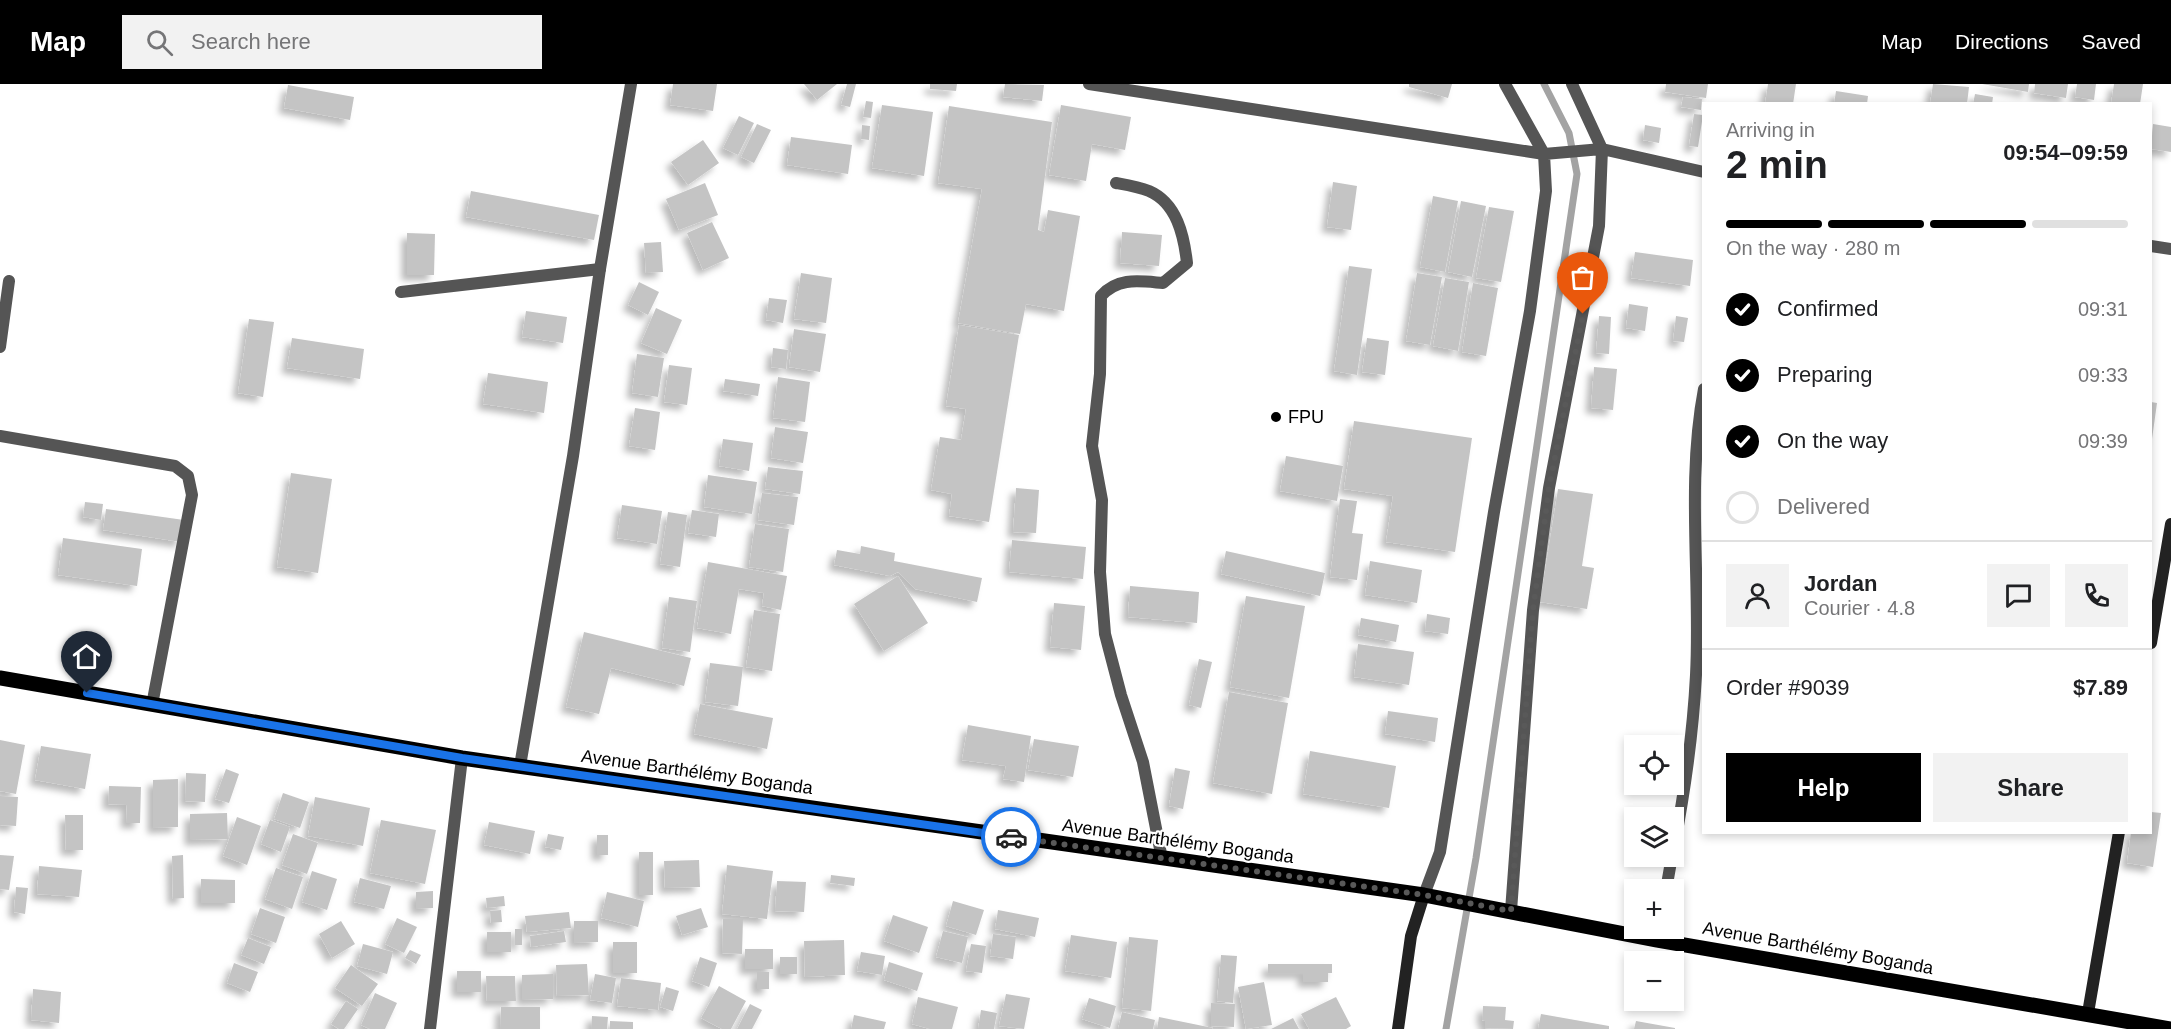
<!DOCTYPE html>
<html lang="en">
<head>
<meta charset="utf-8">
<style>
  body { margin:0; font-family:Helvetica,sans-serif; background:#f2f2f2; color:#202124; height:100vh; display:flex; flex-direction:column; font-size:22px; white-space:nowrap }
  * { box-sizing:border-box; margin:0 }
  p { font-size:20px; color:#757577 }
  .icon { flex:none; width:33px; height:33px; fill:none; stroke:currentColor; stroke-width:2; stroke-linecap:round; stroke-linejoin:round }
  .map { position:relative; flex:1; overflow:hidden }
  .drawer { position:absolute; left:1702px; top:18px; width:450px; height:732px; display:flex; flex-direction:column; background:#fff; border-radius:0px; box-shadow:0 3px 9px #0003 }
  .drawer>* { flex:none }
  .buttons { position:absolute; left:1624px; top:651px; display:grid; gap:12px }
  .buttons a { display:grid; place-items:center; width:60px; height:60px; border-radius:0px; background:#fff; box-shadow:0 3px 9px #0003; font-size:30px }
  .pin { position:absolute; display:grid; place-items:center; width:51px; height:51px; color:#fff; margin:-62px -26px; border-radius:50% 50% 50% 0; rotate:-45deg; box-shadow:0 0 6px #0007 }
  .pin .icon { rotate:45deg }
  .courier { position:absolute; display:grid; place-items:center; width:60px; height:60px; margin:-30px; border:4px solid #1a73e8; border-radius:50%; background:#fff; color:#222; box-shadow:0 2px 8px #0007 }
  .head em { font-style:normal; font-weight:700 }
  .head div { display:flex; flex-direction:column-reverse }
  .head { display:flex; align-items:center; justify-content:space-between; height:102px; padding:0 24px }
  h1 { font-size:39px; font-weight:700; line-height:45px }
  .bar { display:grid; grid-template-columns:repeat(4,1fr); gap:9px 6px; align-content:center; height:72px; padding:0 24px }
  .bar i { height:8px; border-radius:4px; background:#e0e0e0 }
  .bar .active { background:#000 }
  .bar p { grid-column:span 4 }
  .line { display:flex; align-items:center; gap:15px; padding:0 24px; border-top:2px solid #e0e0e0 }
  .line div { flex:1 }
  .round { display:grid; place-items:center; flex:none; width:63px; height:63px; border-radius:0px; background:#f2f2f2 }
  ol { padding:0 24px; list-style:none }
  li { display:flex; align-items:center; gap:18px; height:66px }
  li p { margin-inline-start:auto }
  li .icon { padding:6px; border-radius:50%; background:#000; color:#fff; stroke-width:4 }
  li:last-child { color:#757577 }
  li i { width:33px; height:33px; border:3px solid #e0e0e0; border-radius:50% }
  .action { display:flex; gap:12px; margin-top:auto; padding:12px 24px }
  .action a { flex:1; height:69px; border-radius:0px; background:#000; color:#fff; font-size:24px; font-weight:700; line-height:69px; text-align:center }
  .action a+a { background:#f2f2f2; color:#202124 }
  header { display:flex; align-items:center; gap:36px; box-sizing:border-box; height:84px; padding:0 30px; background:#000; color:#fff }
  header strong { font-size:28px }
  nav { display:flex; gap:33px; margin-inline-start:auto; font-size:21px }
  .search { width:420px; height:54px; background:#f2f2f2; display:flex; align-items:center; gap:15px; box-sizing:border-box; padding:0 21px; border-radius:0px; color:#757577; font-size:22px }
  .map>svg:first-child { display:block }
</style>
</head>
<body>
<header>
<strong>Map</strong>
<div class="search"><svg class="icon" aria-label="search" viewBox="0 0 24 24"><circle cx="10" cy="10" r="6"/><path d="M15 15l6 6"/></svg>Search here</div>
<nav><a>Map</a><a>Directions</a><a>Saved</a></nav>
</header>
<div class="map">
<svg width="2171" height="945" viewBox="0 0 2171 945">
  <defs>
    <filter id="shadow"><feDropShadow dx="-5.5" dy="5.5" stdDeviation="3" flood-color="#0004"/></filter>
  </defs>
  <rect width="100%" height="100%" fill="#fff"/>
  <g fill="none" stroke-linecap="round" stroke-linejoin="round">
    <path stroke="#a3a3a3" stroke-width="7" d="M1446,945L1476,774L1577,90L1569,49L1544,0"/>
  </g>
  <path fill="#c4c4c4" filter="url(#shadow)" d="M673,0H717L713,27L670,21Z
    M804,0H837L817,16Z
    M847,0H856L850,23L841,21Z
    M930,0H957L956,7L930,5Z
    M1005,0L1044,1L1042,17L1003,13Z
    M1409,0H1452L1448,14L1409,3Z
    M1666,0H1708L1706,14L1665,8Z
    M1768,0H1796L1793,20H1765Z
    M1933,0L1969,3L1967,20H1930Z
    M1982,0H2029L2028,8Z
    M2035,0H2068L2066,14L2034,9Z
    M2077,0H2096L2094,16L2075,13Z
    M2114,0H2143L2140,20H2111Z
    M288,1L354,13L350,36L284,24Z
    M1836,7L1868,12L1867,20H1834Z
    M1975,10L1993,13L1992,20H1973Z
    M1683,13L1702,15L1701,26L1681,23Z
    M866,17L873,18L871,34L863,33Z
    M882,21L933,28L924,92L872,84Z
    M1061,21L1131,33L1125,66L1092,60L1086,97L1049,91Z
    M949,22L1052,38L1038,146L1044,148L1048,126L1080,132L1064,227L1026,220L1020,250L958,239L982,105L938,99Z
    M1694,30L1703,31L1698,63L1689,62Z
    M739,32L754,39L738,71L723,64Z
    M757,40L771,46L754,79L741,73Z
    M2153,40L2171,43V68L2151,65Z
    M862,41L870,42L869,56L861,55Z
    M1645,41L1661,44L1659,59L1643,56Z
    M791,53L852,61L848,90L787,81Z
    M703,56L719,79L688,101L671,78Z
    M1333,98L1357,102L1351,146L1327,143Z
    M705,99L718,131L679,146L666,115Z
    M471,107L599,131L594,156L466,133Z
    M1433,112L1458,117L1445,188L1420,183Z
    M1461,117L1486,122L1472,193L1448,188Z
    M1489,123L1514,127L1501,198L1476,194Z
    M712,138L729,174L703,186L687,149Z
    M1122,148L1162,151L1159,182L1120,179Z
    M407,149L435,150L434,191H407Z
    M661,158L663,188L646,189L644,159Z
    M1635,168L1693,176L1690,202L1631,194Z
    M1349,182L1372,185L1357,291L1334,287Z
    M801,189L832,194L826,239L794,235Z
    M1417,189L1442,193L1430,261L1406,257Z
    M1445,194L1469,198L1458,267L1433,262Z
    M639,198L659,208L648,231L628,221Z
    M1473,199L1498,204L1486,272L1462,268Z
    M769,214L787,216L783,239L766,236Z
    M1629,220L1648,223L1645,247L1626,244Z
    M656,224L682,236L667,270L641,259Z
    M526,227L567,233L563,259L522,253Z
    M1599,232L1611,233L1609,270L1596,269Z
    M1676,232L1688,234L1684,258L1673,257Z
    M249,235L274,238L263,313L238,309Z
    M959,241L1019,251L989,438L949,432L952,410L931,406L940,353L961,356L966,325L946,322Z
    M794,245L826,250L820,288L789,283Z
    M292,254L364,265L360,295L287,284Z
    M1367,254L1389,257L1385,291L1362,288Z
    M773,264L788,266L786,285L771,283Z
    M637,270L664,274L658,313L632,309Z
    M669,281L692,284L687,321L664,318Z
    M1594,283L1617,285L1613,326L1591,324Z
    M488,289L548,298L544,329L483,320Z
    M778,293L810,298L805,338L773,334Z
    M725,295L760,300L758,312L723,307Z
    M2151,318L2157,319L2152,355H2151Z
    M635,324L660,328L655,366L629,362Z
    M1354,337L1472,354L1455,468L1386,458L1393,412L1344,405Z
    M775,343L808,348L803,379L771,374Z
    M723,355L753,359L749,387L719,382Z
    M1286,372L1343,382L1337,417L1280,407Z
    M768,383L803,387L800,410L765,405Z
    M291,389L332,395L318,489L277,483Z
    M708,391L757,398L752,430L704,423Z
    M1016,404L1039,406L1036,449L1013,448Z
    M1558,405L1593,410L1582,482L1594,484L1587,525L1540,518Z
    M762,409L798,413L794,441L758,436Z
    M1340,415L1357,417L1352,449L1363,450L1357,496L1330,493Z
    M85,418L103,420L101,436L83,433Z
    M622,421L662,427L657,460L617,454Z
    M106,425L184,436L181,458L103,446Z
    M692,426L719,430L716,453L688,449Z
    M668,428L687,431L680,483L660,480Z
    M755,440L789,445L783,488L749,483Z
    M63,454L142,465L137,502L58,491Z
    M1012,456L1086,463L1083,495L1009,488Z
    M861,462L895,469L894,477L982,494L977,518L915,505L898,488L890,492L834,481L837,466L860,470Z
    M1226,467L1325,489L1320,512L1221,490Z
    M1370,477L1422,486L1417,519L1365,511Z
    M708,478L787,492L781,526L762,522L764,509L739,505L731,550L697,544Z
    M898,492L928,539L884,567L854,520Z
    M1130,502L1199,508L1197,539L1128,533Z
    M1246,512L1305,522L1289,614L1230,603Z
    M669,513L697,517L690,568L662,564Z
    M1054,519L1085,522L1081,566L1050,563Z
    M754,526L780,530L772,587L746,583Z
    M1427,530L1450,534L1448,550L1425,547Z
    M1361,534L1399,541L1396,558L1358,551Z
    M584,548L691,574L684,602L611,584L599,630L566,623Z
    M1358,560L1414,568L1409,601L1354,593Z
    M1199,575L1212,578L1201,624L1189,621Z
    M710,579L743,583L738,622L705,618Z
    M1229,608L1288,619L1272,710L1213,699Z
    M700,620L773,634L767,665L694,650Z
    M1388,627L1438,634L1435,658L1385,650Z
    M968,641L1031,652L1024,698L1003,695L1006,682L962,676Z
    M1034,655L1079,662L1073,693L1028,686Z
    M0,656L25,661L16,710L0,707Z
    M41,662L91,670L85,705L35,696Z
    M1310,667L1396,682L1389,724L1303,710Z
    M1175,684L1190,687L1183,725L1169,722Z
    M226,685L239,690L229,719L215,715Z
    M186,689L206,690L205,718L185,717Z
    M178,695V743L153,744V696Z
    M109,702L141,703L140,739H126L127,721L108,720Z
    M283,709L309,718L300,744L274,735Z
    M0,712L18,713L16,742L0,741Z
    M315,713L370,724L363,762L308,752Z
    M2151,728L2161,729L2153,783L2127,779L2131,748H2151Z
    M227,729L228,755L190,756V730Z
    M65,731H83V766H66Z
    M237,733L261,742L247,781L223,772Z
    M270,736L290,743L281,768L261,760Z
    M381,736L436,746L425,800L370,789Z
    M489,738L535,747L530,770L484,761Z
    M293,750L318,759L307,790L282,781Z
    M548,750L564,753L561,766L545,763Z
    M597,751H608V771H597Z
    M639,768H653V811H639Z
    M0,771L14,772L9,806L0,805Z
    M183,771L184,814L173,815L172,772Z
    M699,776L700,803L665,804L664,777Z
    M727,781L773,787L767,835L722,830Z
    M39,782L82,786L79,813L37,810Z
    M276,784L303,793L292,825L265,815Z
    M312,787L337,795L327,826L302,818Z
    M831,791L855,794L854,802L830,799Z
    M360,794L391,802L384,825L354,818Z
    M201,795L235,796V819H201Z
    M777,797L806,798L804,828L775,827Z
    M16,803L28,804L25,830L14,828Z
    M433,807V824L416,825V808Z
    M607,808L644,817L638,843L601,834Z
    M504,812L505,822L487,824L486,814Z
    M953,817L984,826L976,851L946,842Z
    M260,824L285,833L276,859L251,850Z
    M701,824L708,843L682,851L676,832Z
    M501,826L502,838L491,839L490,827Z
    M998,826L1039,834L1035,853L995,845Z
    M569,828L571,844L527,848L525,832Z
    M893,831L928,843L919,869L884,857Z
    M397,834L417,843L404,869L385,860Z
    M723,835H743L742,870L722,869Z
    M341,837L355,860L332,874L319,850Z
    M574,837H598V858L574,859Z
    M515,845H522V861H515Z
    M564,847L566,858L531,863L530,852Z
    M943,847L968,853L962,879L936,873Z
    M487,848H511V868H487Z
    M993,850L1016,853L1013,875L990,872Z
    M1071,851L1117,858L1111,894L1065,887Z
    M1129,853L1158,856L1151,927L1122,924Z
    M248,854L271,863L264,880L241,871Z
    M844,856L845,891L805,893L804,857Z
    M613,858H637V889H613Z
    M363,860L393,868L387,890L357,882Z
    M971,860L986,862L982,889L966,887Z
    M745,865H773V885H745Z
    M410,866L421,871L416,880L405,874Z
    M861,868L885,872L882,891L857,887Z
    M1221,871L1237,872L1233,919L1217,917Z
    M700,873L717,879L709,903L692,897Z
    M780,873H797V890H780Z
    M889,878L923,889L917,907L884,896Z
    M234,879L258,888L250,908L227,899Z
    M587,880L589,911L557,912L556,881Z
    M1268,880H1332V889H1328V898H1303V889H1268Z
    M351,881L378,900L362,922L335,904Z
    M457,887H481V908H457Z
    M757,888H769V905H757Z
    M553,890V915L522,916V891Z
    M595,890L616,894L612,919L590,916Z
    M486,892H515L516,917H487Z
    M621,894L661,899L658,926L617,922Z
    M1264,898L1272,941L1246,945L1238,903Z
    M719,902L746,917L731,945H722L701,934Z
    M666,903L679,907L673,927L660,923Z
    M33,905L61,908L59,939L31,936Z
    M375,909L397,919L385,945H370L361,941Z
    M1006,910L1030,914L1024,945L999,942Z
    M918,913L958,923L952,945H930L912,940Z
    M1336,913L1351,942L1346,945H1309L1301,930Z
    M1089,914L1116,922L1110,944L1082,935Z
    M346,917L358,925L344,945H339L331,940Z
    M1211,919L1235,920L1234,943L1211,942Z
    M750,920L762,926L752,945H737Z
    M1483,922L1506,923L1505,936L1514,937L1513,945L1485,944V937L1482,936Z
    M501,923H540V945H500Z
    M981,926L997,929L994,945H978Z
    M1122,928L1155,936L1153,945H1118Z
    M1541,930L1609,942V945H1538Z
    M854,931L886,938L884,945H851Z
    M592,932L608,933L607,945H591Z
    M1159,933L1213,944L1212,945H1157Z
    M1293,934L1299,945H1271Z
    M610,937L633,938V945H610Z
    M1636,937L1675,944V945H1634Z"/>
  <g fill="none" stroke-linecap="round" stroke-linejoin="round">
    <path stroke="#555" stroke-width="12" d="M1116,99C1127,101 1139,103 1149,107C1177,119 1184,152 1187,179L1163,199C1139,197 1118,193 1101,212L1100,290L1092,362L1102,416L1100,488L1105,550L1121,611L1143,678L1162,775
      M401,208L600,185"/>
    <path stroke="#555" stroke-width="12" d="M1089,0L1544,70L1602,65L1704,88
      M2151,162L2171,165
      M0,263L9,197
      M0,352L175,382L188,392L192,411L152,621
      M520,682L573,372L600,185L631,0
      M1674,763C1685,706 1693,649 1696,591C1701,497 1686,399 1704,305
      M1666,806L1672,772
      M1424,811L1440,768L1494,428L1530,227L1546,107L1544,70L1505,0
      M1511,827L1533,526L1549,404L1599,142L1602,65L1572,0
      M430,945L462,674"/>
    <path stroke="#222" stroke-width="12" d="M2151,559L2171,440
      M2088,929L2119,748
      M1398,945L1411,852L1424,811"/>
    <path stroke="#000" stroke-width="15" d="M0,594L462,674L1424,811L1656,856L2171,945"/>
  </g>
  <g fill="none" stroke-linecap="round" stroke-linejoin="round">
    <path stroke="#595959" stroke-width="6" stroke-dasharray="0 10.8" d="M1011,753L1424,811L1511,827L1533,526L1549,404L1583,230"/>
    <path stroke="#1a73e8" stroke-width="8" d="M87,609L462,674L1011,753"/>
  </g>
  <circle fill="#000" stroke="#fff" stroke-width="2" cx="1276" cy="333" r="6"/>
  <g text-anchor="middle" stroke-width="4.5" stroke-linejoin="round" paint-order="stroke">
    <g font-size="18" fill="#000" stroke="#fff" text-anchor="start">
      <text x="1288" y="339">FPU</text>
    </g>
    <g font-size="18" fill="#000" stroke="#fff">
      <text transform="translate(697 688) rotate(8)" y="6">Avenue Barthélémy Boganda</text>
      <text transform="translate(1178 757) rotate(8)" y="6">Avenue Barthélémy Boganda</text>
      <text transform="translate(1818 864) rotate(10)" y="6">Avenue Barthélémy Boganda</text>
    </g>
  </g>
</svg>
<div class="buttons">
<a><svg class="icon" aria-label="locate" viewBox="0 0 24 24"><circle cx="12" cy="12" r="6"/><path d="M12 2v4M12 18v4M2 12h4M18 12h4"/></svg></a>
<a><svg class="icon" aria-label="layers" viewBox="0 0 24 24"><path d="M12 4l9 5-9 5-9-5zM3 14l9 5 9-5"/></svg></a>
<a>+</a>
<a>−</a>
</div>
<div class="pin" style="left:1583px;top:230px;background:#ea580c"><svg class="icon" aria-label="bag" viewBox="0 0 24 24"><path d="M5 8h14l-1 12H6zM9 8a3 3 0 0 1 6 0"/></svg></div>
<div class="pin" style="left:87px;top:609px;background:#1f2937"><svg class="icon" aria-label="home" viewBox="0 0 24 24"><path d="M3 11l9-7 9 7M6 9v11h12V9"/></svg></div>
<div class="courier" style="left:1011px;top:753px"><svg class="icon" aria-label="car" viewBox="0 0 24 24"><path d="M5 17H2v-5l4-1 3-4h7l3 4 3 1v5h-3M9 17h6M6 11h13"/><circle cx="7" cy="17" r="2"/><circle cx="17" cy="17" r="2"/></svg></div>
<section class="drawer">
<div class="head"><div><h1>2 min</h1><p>Arriving in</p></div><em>09:54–09:59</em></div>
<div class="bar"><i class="active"></i><i class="active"></i><i class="active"></i><i></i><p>On the way · 280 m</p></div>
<ol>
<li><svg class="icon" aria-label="check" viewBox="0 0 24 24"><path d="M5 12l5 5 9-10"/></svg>Confirmed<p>09:31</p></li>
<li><svg class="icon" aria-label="check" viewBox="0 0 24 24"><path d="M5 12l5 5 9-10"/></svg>Preparing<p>09:33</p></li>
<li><svg class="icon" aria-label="check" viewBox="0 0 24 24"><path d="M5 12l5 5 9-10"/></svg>On the way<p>09:39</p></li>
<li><i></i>Delivered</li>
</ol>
<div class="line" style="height:108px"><a class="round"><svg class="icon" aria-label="person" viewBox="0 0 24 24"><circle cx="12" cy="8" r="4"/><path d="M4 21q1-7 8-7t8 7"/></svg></a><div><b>Jordan</b><p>Courier · 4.8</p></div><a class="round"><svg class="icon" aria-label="chat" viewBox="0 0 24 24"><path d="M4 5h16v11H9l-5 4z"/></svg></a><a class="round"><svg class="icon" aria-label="phone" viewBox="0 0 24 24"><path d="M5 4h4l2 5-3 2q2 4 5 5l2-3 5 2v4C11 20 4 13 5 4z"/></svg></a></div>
<div class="line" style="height:78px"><div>Order #9039</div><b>$7.89</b></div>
<div class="action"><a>Help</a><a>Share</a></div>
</section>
</div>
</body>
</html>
